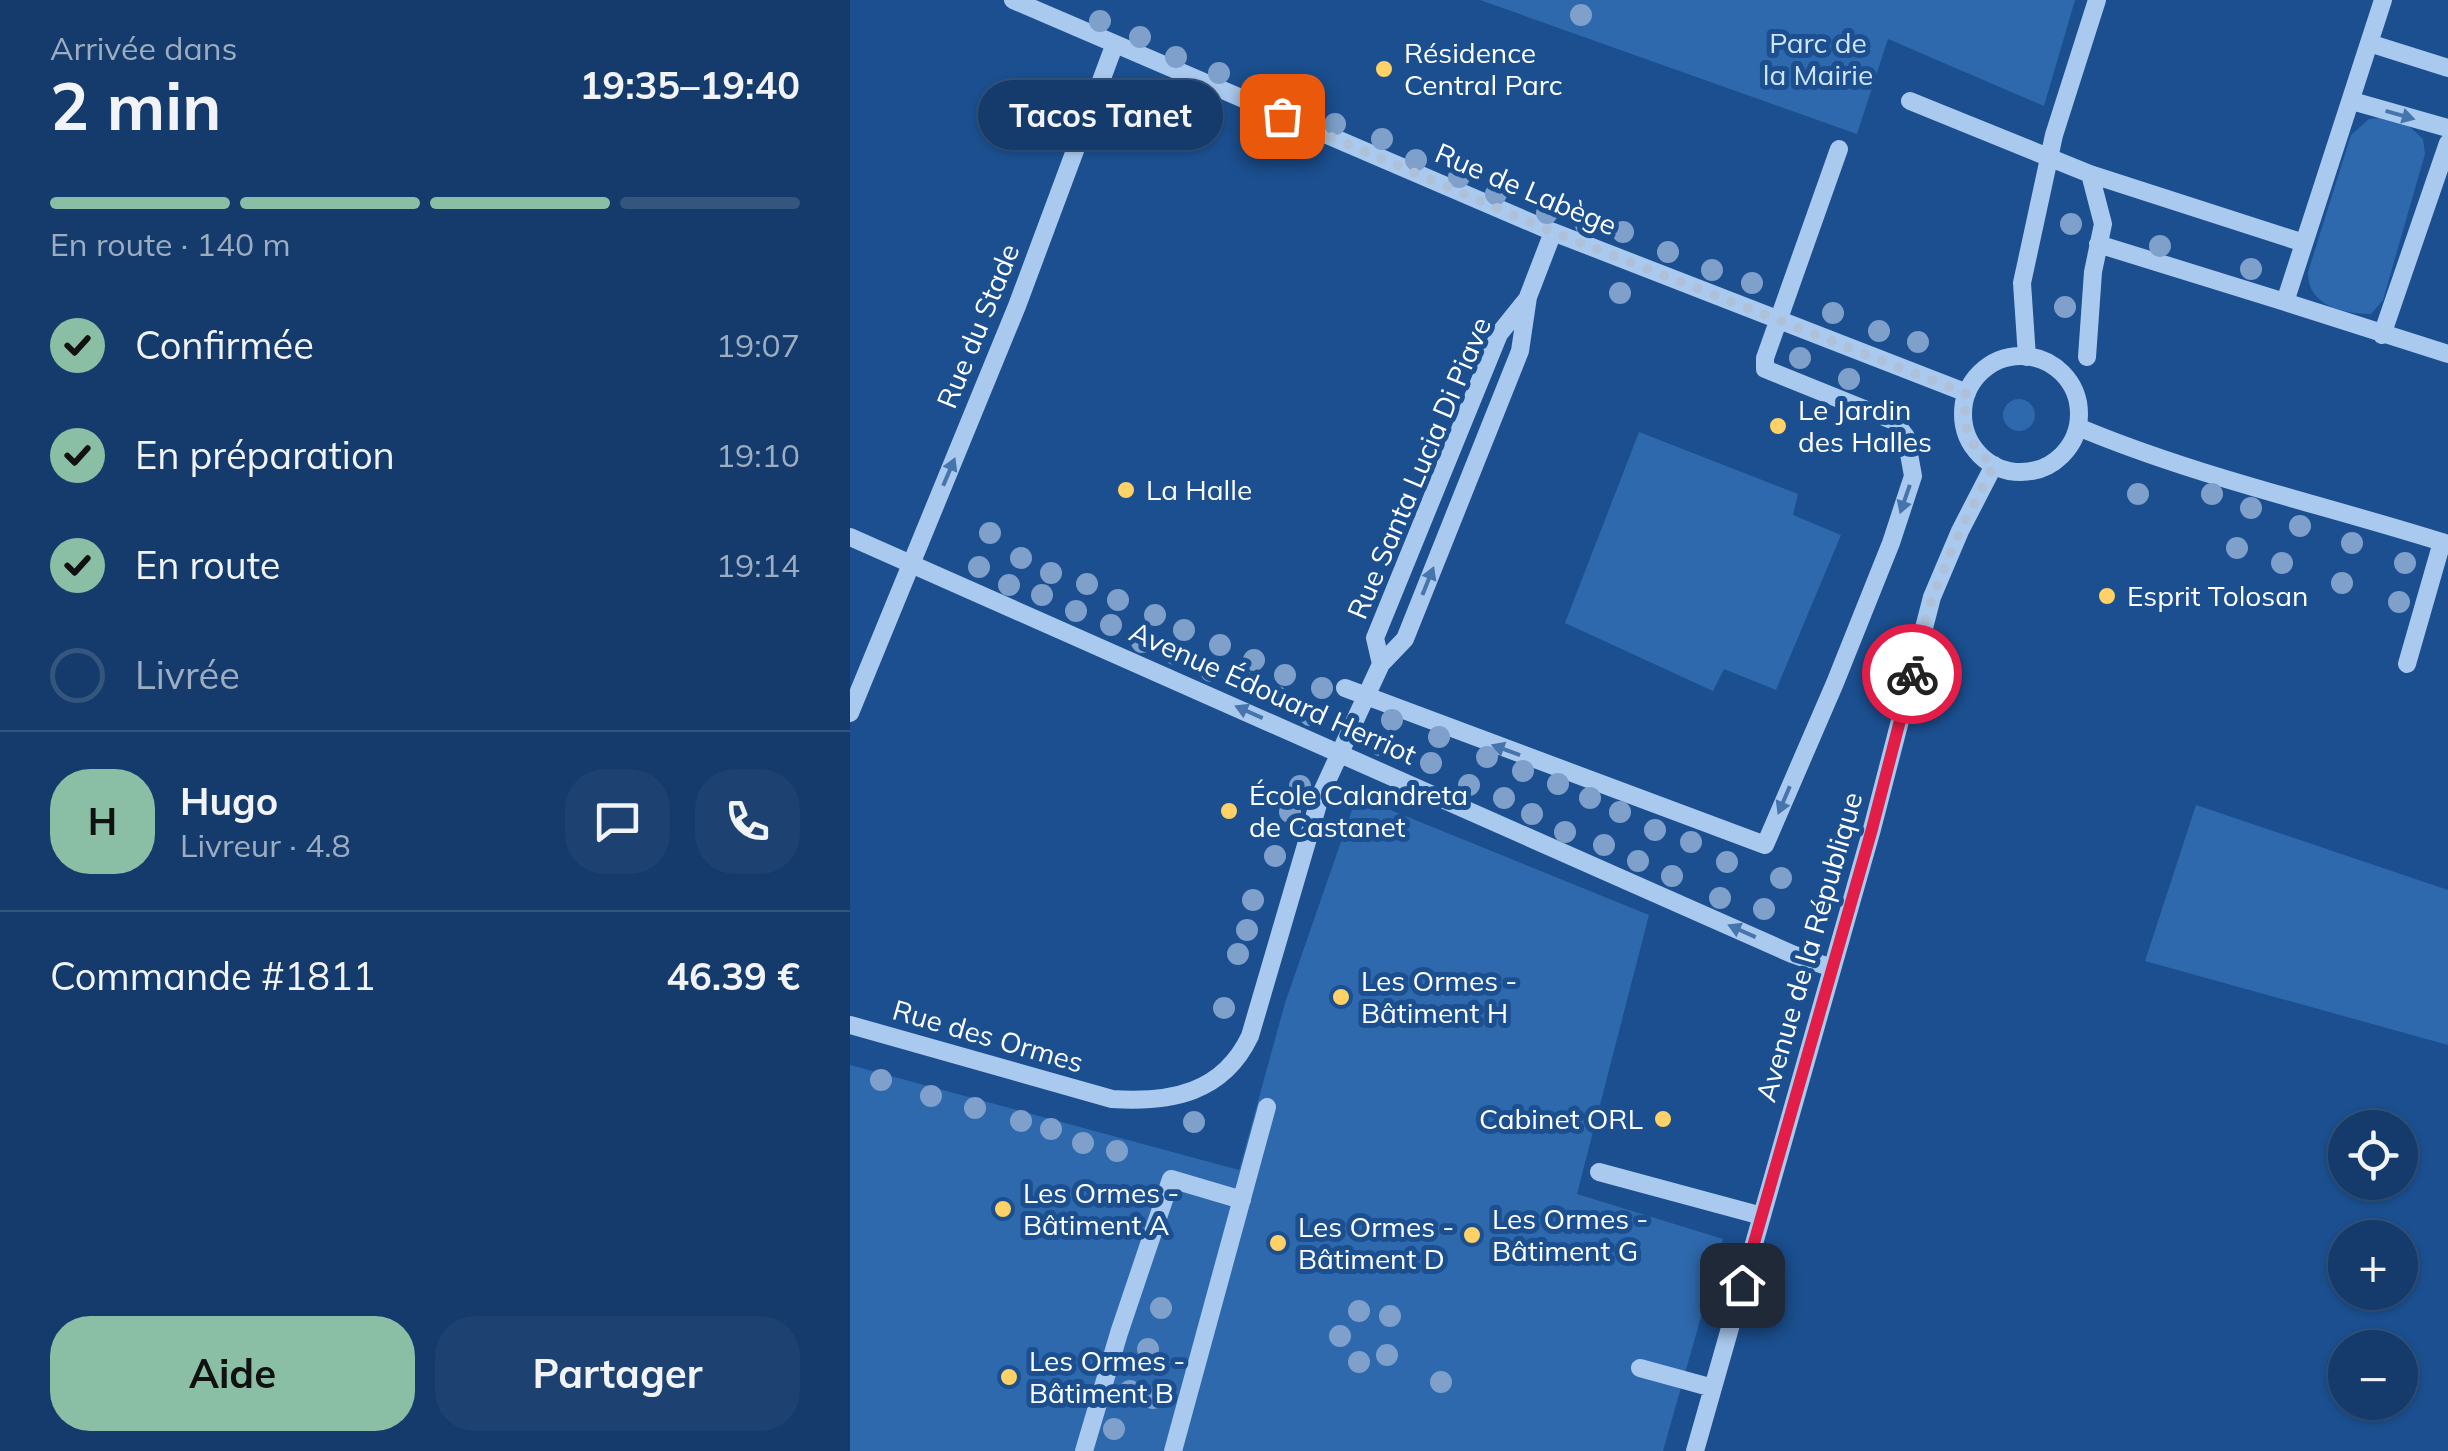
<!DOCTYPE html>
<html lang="fr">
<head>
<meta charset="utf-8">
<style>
  body { margin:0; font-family:Mulish,sans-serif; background:#1d4271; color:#f1f3f6; height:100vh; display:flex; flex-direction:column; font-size:38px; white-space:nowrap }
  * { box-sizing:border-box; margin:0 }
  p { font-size:32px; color:#9dadc1 }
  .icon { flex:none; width:55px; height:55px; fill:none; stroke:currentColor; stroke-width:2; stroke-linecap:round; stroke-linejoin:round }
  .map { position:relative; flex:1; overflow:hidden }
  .side { display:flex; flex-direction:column; background:#143b6b; width:850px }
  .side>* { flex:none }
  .controls { position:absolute; left:1478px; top:1110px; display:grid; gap:20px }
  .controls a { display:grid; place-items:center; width:90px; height:90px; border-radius:50%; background:#143b6b; box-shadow:0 2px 8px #0004,0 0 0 2px #33557e; font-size:50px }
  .pin { position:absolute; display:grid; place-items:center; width:85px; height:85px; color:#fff; margin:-42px; border-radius:20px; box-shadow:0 5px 15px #0006 }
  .courier { position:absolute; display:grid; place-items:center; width:100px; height:100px; margin:-50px; border:8px solid #e11d48; border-radius:50%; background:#fff; color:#222; box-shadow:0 2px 12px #0007 }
  .bubble { position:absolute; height:70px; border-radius:35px; background:#143b6b; box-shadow:0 2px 8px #0004,0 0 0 2px #33557e; font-size:32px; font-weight:700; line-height:70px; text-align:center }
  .overview em { font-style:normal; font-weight:700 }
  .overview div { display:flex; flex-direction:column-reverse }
  .overview { display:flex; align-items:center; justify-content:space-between; height:170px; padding:0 50px }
  h1 { font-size:65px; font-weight:700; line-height:75px }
  .bar { display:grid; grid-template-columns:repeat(4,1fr); gap:15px 10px; align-content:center; height:120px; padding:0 50px }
  .bar i { height:12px; border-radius:8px; background:#33557e }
  .bar .on { background:#8abfa5 }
  .bar p { grid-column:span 4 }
  .line { display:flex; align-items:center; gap:25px; padding:0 50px; border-top:2px solid #33557e }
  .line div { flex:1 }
  .round { display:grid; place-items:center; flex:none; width:105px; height:105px; border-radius:40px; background:#1d4271 }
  ol { padding:0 50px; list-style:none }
  li { display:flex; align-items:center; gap:30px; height:110px }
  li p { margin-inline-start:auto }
  li .icon { padding:10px; border-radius:50%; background:#8abfa5; color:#111; stroke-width:4 }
  li:last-child { color:#9dadc1 }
  li i { width:55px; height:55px; border:5px solid #33557e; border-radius:50% }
  .action { display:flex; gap:20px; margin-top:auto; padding:20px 50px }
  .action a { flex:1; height:115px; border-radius:40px; background:#8abfa5; color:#111; font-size:40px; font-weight:700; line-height:115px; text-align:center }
  .action a+a { background:#1d4271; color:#f1f3f6 }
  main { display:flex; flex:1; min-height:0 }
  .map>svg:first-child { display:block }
</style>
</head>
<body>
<main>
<section class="side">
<div class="overview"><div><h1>2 min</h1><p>Arrivée dans</p></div><em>19:35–19:40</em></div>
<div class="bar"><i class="on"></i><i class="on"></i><i class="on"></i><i></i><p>En route · 140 m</p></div>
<ol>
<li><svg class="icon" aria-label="check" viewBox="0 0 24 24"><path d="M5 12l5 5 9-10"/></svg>Confirmée<p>19:07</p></li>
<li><svg class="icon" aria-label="check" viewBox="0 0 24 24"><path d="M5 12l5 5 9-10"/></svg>En préparation<p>19:10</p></li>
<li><svg class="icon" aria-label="check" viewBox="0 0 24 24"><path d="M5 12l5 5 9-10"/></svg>En route<p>19:14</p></li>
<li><i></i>Livrée</li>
</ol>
<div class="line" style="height:180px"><b class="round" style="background:#8abfa5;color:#111">H</b><div><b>Hugo</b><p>Livreur · 4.8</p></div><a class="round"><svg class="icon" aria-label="chat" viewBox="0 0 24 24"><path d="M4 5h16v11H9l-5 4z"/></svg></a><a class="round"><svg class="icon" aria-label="phone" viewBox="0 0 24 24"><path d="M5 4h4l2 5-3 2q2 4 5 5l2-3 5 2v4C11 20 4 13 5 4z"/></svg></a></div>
<div class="line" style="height:130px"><div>Commande #1811</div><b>46.39 €</b></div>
<div class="action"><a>Aide</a><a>Partager</a></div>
</section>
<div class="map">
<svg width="1598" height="1451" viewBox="0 0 1598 1451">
  <rect width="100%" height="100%" fill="#1b4f8f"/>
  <path fill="#2e69ad" d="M630,0H1225L1194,106L1038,39L1007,134Z
    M1538,117L1560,127L1573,139L1575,154L1533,300L1521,314C1494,314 1457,306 1458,272L1501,135L1519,119Z
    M1153 415a16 16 0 1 1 32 0a16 16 0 1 1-32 0Z
    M789,432L948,494L943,515L991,535L926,690L874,669L863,691L715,623Z
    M516,800L799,915L727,1194L873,1239L813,1451H0V1065L389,1170L435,1003L502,810Z
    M1346,805L1598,890V1045L1295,961Z"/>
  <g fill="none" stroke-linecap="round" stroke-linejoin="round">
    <path stroke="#a9c9ee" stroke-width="18" d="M163,0L703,232L1117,393
      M1519,43L1598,68
      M1060,101L1240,174L1454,243
      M1502,101L1598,128
      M1248,244L1435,302L1533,0
      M1435,302L1598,354
      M1532,335L1598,143
      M1113 414a58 58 0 1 1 116 0a58 58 0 1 1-116 0Z
      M1177,357L1172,283L1204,135L1247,0
      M1237,357L1243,272L1253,224L1240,174
      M1228,427C1347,477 1475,505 1598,544
      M0,537L942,954L982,968
      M531,664L525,638L649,334L678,298
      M1557,664L1592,542
      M495,688L915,845L985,683L1041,543L1063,476L1056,437L1044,421L915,369V358L989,149
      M0,713L167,306L264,46
      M0,1025L262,1099C321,1103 373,1093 400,1036L471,794L531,664L555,639L670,351L678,297L703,232
      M749,1172L912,1216
      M790,1368L863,1388
      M234,1451L269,1333L321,1179L392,1200
      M323,1451L417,1107
      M845,1451L1022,829L1082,597L1110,531L1144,465"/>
  </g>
  <g fill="#7ea0ca">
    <circle cx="731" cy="15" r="11"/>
    <circle cx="250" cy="21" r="11"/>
    <circle cx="290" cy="37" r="11"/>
    <circle cx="326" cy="57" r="11"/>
    <circle cx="369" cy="73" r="11"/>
    <circle cx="405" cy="88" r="11"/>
    <circle cx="448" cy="110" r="11"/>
    <circle cx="485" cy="124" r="11"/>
    <circle cx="532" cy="139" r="11"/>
    <circle cx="566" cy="160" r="11"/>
    <circle cx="609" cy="177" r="11"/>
    <circle cx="646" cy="194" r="11"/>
    <circle cx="697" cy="213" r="11"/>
    <circle cx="1221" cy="224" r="11"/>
    <circle cx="736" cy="225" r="11"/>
    <circle cx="773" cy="232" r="11"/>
    <circle cx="1310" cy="246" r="11"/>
    <circle cx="818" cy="252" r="11"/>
    <circle cx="1401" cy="269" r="11"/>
    <circle cx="862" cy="270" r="11"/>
    <circle cx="902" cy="283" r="11"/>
    <circle cx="770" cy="293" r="11"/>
    <circle cx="1215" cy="307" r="11"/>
    <circle cx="983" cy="313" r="11"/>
    <circle cx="1029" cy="331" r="11"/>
    <circle cx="1068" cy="342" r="11"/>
    <circle cx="950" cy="358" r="11"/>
    <circle cx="999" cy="379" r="11"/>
    <circle cx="1288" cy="494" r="11"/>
    <circle cx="1362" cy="494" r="11"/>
    <circle cx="1401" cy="508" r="11"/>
    <circle cx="1450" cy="526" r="11"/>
    <circle cx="140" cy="533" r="11"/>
    <circle cx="1502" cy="543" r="11"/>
    <circle cx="1387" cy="548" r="11"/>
    <circle cx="171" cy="558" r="11"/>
    <circle cx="1432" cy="563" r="11"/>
    <circle cx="1555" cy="563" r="11"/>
    <circle cx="129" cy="567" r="11"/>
    <circle cx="201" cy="573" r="11"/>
    <circle cx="1492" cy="583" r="11"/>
    <circle cx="237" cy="584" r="11"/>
    <circle cx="159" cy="585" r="11"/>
    <circle cx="192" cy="595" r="11"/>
    <circle cx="268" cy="600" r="11"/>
    <circle cx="1549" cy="602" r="11"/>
    <circle cx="226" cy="611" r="11"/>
    <circle cx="305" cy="615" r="11"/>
    <circle cx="261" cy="625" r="11"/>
    <circle cx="334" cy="630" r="11"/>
    <circle cx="292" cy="642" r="11"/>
    <circle cx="370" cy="645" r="11"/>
    <circle cx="325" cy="654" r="11"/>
    <circle cx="404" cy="660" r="11"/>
    <circle cx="361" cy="671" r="11"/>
    <circle cx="435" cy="675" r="11"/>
    <circle cx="394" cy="682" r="11"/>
    <circle cx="472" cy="688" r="11"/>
    <circle cx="427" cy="697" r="11"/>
    <circle cx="460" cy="715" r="11"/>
    <circle cx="542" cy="720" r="11"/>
    <circle cx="589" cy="737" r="11"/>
    <circle cx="530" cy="745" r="11"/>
    <circle cx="637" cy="757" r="11"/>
    <circle cx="581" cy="763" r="11"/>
    <circle cx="673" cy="771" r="11"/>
    <circle cx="708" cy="784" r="11"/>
    <circle cx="619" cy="785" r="11"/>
    <circle cx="450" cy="786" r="11"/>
    <circle cx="654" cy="798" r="11"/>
    <circle cx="740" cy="798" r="11"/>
    <circle cx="440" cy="812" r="11"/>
    <circle cx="770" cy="812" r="11"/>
    <circle cx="682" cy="814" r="11"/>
    <circle cx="805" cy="830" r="11"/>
    <circle cx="715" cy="832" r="11"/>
    <circle cx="841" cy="842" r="11"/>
    <circle cx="754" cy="845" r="11"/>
    <circle cx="425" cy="856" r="11"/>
    <circle cx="788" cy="861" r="11"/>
    <circle cx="877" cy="862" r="11"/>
    <circle cx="822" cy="876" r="11"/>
    <circle cx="931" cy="878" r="11"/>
    <circle cx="870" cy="898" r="11"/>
    <circle cx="403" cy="900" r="11"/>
    <circle cx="914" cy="909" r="11"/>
    <circle cx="397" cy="930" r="11"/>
    <circle cx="388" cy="954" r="11"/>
    <circle cx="374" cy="1008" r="11"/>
    <circle cx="31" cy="1080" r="11"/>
    <circle cx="81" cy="1096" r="11"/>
    <circle cx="125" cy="1108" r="11"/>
    <circle cx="171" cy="1121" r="11"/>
    <circle cx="344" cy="1122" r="11"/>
    <circle cx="201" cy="1129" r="11"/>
    <circle cx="233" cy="1143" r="11"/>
    <circle cx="267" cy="1151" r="11"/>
    <circle cx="311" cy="1308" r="11"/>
    <circle cx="509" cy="1311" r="11"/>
    <circle cx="540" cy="1316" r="11"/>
    <circle cx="490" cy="1336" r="11"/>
    <circle cx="298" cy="1349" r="11"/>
    <circle cx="537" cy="1355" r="11"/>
    <circle cx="509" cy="1362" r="11"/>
    <circle cx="591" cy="1382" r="11"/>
    <circle cx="280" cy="1391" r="11"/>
    <circle cx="303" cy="1398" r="11"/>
    <circle cx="264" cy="1429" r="11"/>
  </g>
  <defs><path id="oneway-solid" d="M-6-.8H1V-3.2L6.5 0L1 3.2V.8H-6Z" transform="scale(2.5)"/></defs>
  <g fill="#4674ac">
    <use href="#oneway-solid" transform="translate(1550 115) rotate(16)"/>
    <use href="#oneway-solid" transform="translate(99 472) rotate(-67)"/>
    <use href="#oneway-solid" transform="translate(1055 499) rotate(109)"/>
    <use href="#oneway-solid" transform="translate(578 581) rotate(-68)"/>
    <use href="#oneway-solid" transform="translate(399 712) rotate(-156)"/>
    <use href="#oneway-solid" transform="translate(656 750) rotate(-160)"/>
    <use href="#oneway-solid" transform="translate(934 800) rotate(113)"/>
    <use href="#oneway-solid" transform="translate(892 931) rotate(-156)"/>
  </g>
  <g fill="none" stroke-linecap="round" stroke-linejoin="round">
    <path stroke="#afc1d8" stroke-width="10" stroke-dasharray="0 18" d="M432,116L703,232L1117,394C1111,425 1118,446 1144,465L1110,531L1082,597L1062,674"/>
    <path stroke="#e11d48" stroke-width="12" d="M892,1285L1022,829L1062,674"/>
  </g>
  <g fill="#ffd166" stroke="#1b4f8f" stroke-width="4">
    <circle cx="534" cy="69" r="10"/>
    <circle cx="928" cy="426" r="10"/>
    <circle cx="276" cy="490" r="10"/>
    <circle cx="1257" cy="596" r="10"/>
    <circle cx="379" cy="811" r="10"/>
    <circle cx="491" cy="997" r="10"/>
    <circle cx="813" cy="1119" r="10"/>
    <circle cx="153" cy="1209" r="10"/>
    <circle cx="622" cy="1235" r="10"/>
    <circle cx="428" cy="1243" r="10"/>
    <circle cx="159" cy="1377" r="10"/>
  </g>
  <g text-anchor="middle" stroke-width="10" stroke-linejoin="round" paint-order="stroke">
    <g font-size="28" fill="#cfe3fa" stroke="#1b4f8f">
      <text x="968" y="53">Parc de<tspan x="968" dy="32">la Mairie</tspan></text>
    </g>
    <g font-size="28" fill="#fff" stroke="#1b4f8f" text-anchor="start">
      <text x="554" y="63">Résidence<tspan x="554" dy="32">Central Parc</tspan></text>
      <text x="948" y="420">Le Jardin<tspan x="948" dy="32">des Halles</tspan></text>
      <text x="296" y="500">La Halle</text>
      <text x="1277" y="606">Esprit Tolosan</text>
      <text x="399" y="805">École Calandreta<tspan x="399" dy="32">de Castanet</tspan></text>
      <text x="511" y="991">Les Ormes -<tspan x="511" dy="32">Bâtiment H</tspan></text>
      <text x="793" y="1129" text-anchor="end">Cabinet ORL</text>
      <text x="173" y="1203">Les Ormes -<tspan x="173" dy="32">Bâtiment A</tspan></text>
      <text x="642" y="1229">Les Ormes -<tspan x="642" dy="32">Bâtiment G</tspan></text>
      <text x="448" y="1237">Les Ormes -<tspan x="448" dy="32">Bâtiment D</tspan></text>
      <text x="179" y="1371">Les Ormes -<tspan x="179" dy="32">Bâtiment B</tspan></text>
    </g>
    <g font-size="28" fill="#fff" stroke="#1b4f8f">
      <text transform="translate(676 189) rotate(23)" y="10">Rue de Labège</text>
      <text transform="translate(128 326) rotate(-68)" y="10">Rue du Stade</text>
      <text transform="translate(569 468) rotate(-67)" y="10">Rue Santa Lucia Di Piave</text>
      <text transform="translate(423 693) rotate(24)" y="10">Avenue Édouard Herriot</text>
      <text transform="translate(959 947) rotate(-74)" y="10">Avenue de la République</text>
      <text transform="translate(138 1036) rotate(16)" y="10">Rue des Ormes</text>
    </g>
  </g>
</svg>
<div class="controls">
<a><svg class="icon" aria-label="locate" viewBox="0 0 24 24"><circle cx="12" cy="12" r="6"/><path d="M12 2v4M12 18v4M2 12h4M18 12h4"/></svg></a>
<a>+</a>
<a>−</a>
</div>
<div class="pin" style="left:432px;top:116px;background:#ea580c"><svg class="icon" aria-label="bag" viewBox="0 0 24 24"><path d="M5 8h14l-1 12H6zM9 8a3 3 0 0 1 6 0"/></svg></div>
<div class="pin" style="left:892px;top:1285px;background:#1f2937"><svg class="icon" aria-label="home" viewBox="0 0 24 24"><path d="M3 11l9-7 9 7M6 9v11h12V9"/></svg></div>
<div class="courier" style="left:1062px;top:674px"><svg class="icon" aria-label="bike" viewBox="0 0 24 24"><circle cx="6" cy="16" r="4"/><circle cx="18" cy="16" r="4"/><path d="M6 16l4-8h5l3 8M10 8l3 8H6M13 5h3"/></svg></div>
<div class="bubble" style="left:128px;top:80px;width:245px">Tacos Tanet</div>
</div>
</main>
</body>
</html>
